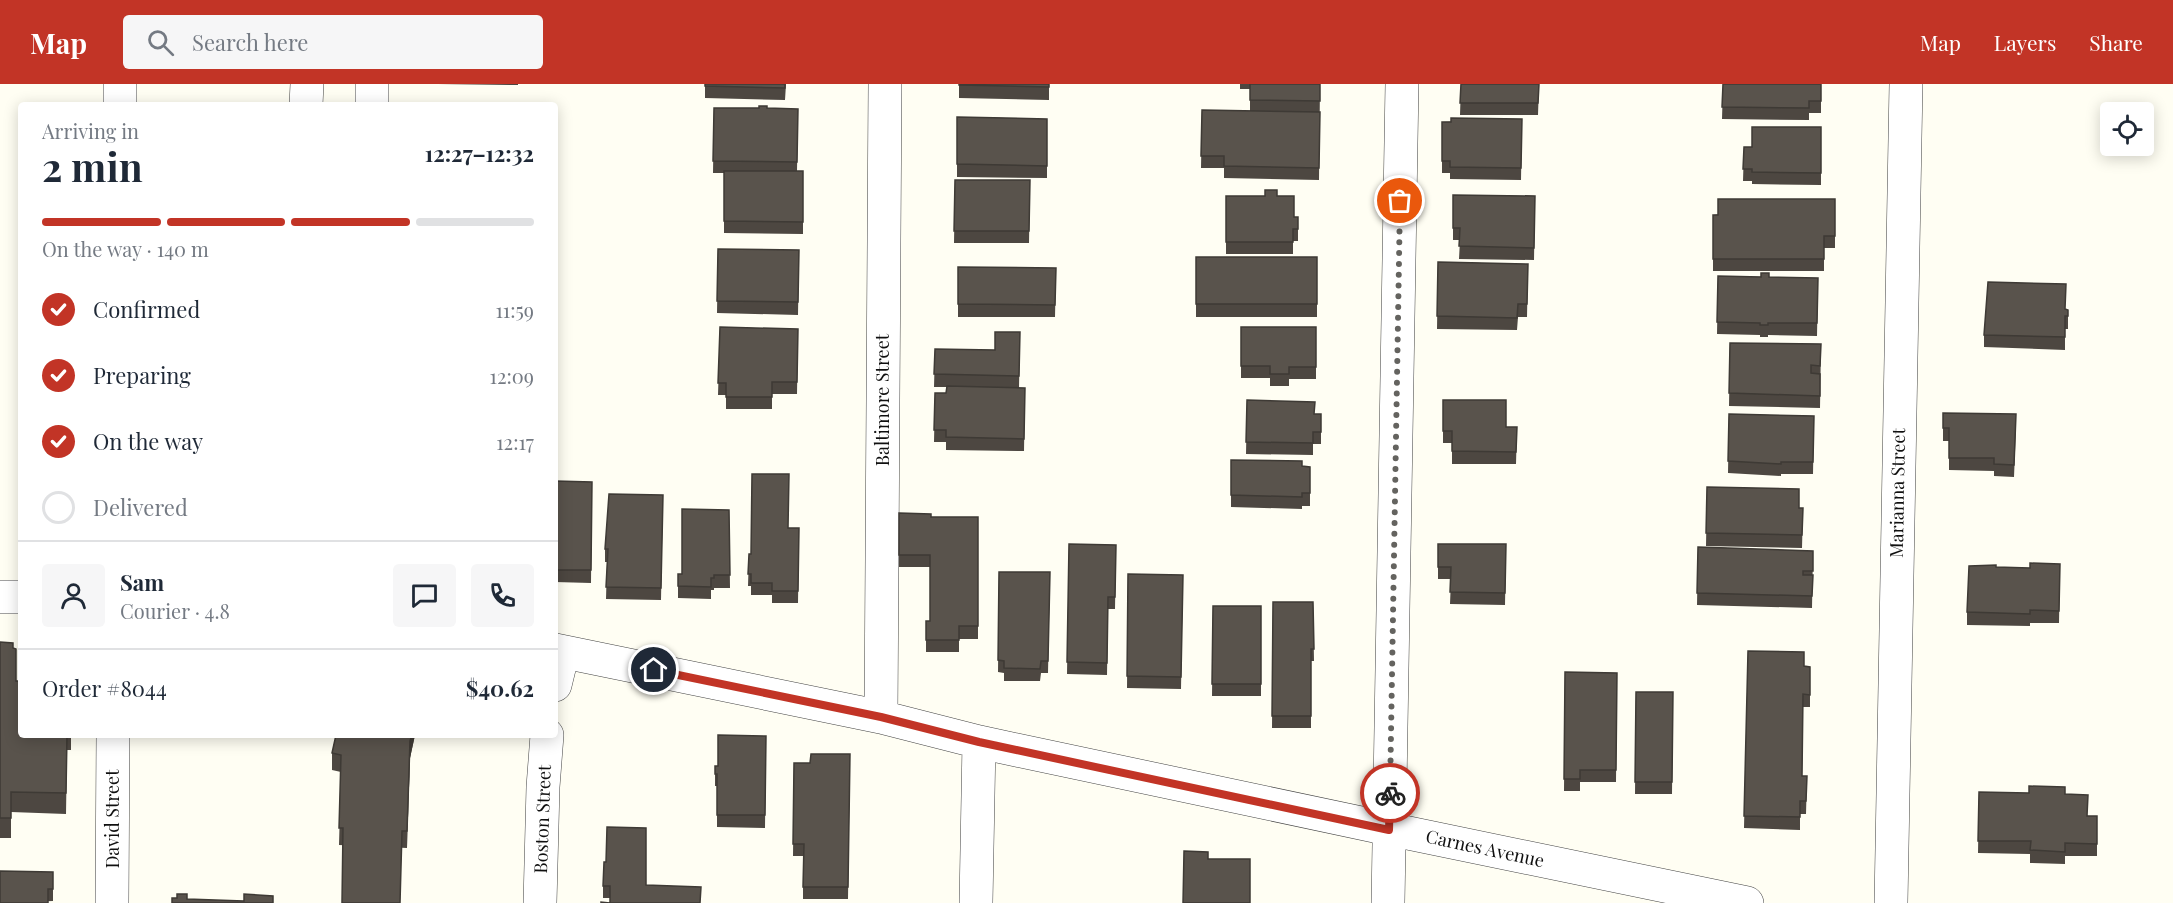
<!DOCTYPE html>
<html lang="en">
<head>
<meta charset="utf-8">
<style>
  body { margin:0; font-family:"Playfair Display",serif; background:#f6f6f7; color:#1f2937; height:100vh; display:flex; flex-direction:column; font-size:22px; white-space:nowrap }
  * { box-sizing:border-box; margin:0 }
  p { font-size:20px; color:#747a83 }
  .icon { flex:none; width:33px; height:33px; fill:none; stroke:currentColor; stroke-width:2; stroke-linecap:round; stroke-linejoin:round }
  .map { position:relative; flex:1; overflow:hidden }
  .drawer { position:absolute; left:18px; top:18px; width:540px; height:636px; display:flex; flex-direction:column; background:#fff; border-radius:6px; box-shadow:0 3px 15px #0003 }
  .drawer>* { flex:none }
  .buttons { position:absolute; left:2100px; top:18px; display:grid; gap:12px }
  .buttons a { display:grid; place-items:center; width:54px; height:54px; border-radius:6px; background:#fff; box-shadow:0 3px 15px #0003; font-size:30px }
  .pin { position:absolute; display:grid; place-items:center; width:51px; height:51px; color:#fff; margin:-26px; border:3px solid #fff; border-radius:50%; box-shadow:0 2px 6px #0007 }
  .courier { position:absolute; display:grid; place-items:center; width:60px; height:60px; margin:-30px; border:4px solid #c23426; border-radius:50%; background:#fff; color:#222; box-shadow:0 2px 8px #0007 }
  .overview em { font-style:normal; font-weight:700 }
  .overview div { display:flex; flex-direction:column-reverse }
  .overview { display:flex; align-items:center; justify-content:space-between; height:102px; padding:0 24px }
  h1 { font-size:39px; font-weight:700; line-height:45px }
  .bar { display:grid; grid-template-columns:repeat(4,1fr); gap:9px 6px; align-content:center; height:72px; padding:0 24px }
  .bar i { height:8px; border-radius:4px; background:#e0e1e3 }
  .bar .selected { background:#c23426 }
  .bar p { grid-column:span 4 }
  .line { display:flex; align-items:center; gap:15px; padding:0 24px; border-top:2px solid #e0e1e3 }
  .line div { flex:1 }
  .round { display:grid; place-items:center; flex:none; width:63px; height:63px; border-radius:6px; background:#f6f6f7 }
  ol { padding:0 24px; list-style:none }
  li { display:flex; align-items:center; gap:18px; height:66px }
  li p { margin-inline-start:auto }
  li .icon { padding:6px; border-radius:50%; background:#c23426; color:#fff; stroke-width:4 }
  li:last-child { color:#747a83 }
  li i { width:33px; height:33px; border:3px solid #e0e1e3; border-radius:50% }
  header { display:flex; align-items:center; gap:36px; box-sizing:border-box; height:84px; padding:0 30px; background:#c23426; color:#fff }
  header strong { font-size:28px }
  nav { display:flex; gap:33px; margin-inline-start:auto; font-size:21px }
  .search { width:420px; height:54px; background:#f6f6f7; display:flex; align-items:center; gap:15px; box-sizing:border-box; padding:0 21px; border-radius:6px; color:#747a83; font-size:22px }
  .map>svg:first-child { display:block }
</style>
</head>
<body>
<header>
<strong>Map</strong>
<div class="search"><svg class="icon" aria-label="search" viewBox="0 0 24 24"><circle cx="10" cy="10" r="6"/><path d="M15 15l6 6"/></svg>Search here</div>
<nav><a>Map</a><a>Layers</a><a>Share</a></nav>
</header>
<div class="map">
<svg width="2173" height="819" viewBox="0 0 2173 819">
  <rect width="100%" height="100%" fill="#fffef3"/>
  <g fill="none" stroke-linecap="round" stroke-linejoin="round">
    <defs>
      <path id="minor" d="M120,21V0
        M306,21L307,0
        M372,21V0
        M0,513H21
        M555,566L881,633L979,658L1389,745L1747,819
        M555,601L563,568
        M881,633L885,0
        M112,819L113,651
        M540,819L543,703L547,651
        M976,819L979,658
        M1388,819L1402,0
        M1891,819L1906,0"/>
    </defs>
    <use href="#minor" stroke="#434343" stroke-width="34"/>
    <use href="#minor" stroke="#fff" stroke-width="33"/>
  </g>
  <path fill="#4d4741" d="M438,0H518V1Z
    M705,0H786L785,16L705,14Z
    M959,0H1049V16L959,14Z
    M1240,0H1320L1319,96L1224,94V84H1201L1202,26L1250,27V5H1240Z
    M1461,0H1539L1538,31H1460Z
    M1723,0H1821V29H1809V36L1722,35Z
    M714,24L798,25L797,87H803V150L724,149V89H713Z
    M957,33L1047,35V94L957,93Z
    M1522,35L1521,96L1450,95V89H1442V38Z
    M1821,43V101L1752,100V97H1743L1744,63H1752Z
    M955,96H1030L1029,159H954Z
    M1453,111L1535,112L1534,176L1459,175L1460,156H1453Z
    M1226,112H1277L1294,133H1298V157H1293V170H1226Z
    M1835,115V164H1824V187H1713V131Z
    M718,165L799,166L798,231L717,229Z
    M1196,173H1317V233H1196Z
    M1438,178L1528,180L1527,233H1518L1517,246L1437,245Z
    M958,183L1056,184L1055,233H958Z
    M1718,192L1818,194L1817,252L1768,251V253H1760V251L1717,250Z
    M2066,226H2068V245H2065V266L1984,263V251Z
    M720,243L798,245L797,310H772V325H726V311H718Z
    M1241,243H1316V295H1289V302H1270V294H1241Z
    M1020,248L1019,304H1025L1024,367L946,366V358H934L935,309H946L947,303H934L935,265L995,266Z
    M1730,259L1821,260L1820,324L1729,322Z
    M1247,316L1315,330H1321V360H1313V371L1246,370Z
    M1443,316L1506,343H1517L1516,380H1452V359H1443Z
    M1943,329L2016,343L2014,393L1994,392V387L1949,386V357H1943Z
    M1729,330L1814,332L1813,390H1781V392L1728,389Z
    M1231,376L1310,383V422H1302V425L1231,423Z
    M555,397L592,398L591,499L555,498Z
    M1707,403L1799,424H1803L1802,464L1706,462Z
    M663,411L661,516L606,515L607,478H605V465Z
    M729,426L730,504H714V506H711V515L678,514V490H682Z
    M899,429L931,433H978V555H959V568H926V537H930V483H899Z
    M788,444H799L798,519H772V511H751V502H748L749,470H751Z
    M1069,460L1116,461L1115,525H1108L1107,591L1067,590Z
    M1438,460H1506L1505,521L1450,520L1451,495H1438Z
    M1698,463L1813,467L1812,524L1697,521Z
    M2060,480L2059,539H2030V542L1967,541V528L1996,483L2030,484Z
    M999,488H1050L1048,589H1041L1040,597H1004V589L998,588Z
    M1128,490L1183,491L1181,605L1127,604Z
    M1273,518H1313L1314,577H1311V644H1272Z
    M1213,522H1261V612H1212Z
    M0,558L16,597L21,651H71V666H67L66,730L11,728V754H0Z
    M1748,567L1804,583H1810V623H1803L1802,692H1807L1806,730H1800V746L1744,744Z
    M1565,588L1617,589L1616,698H1580V707H1564Z
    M1636,608H1673L1672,710H1635Z
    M336,651H415L410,674L407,764L339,761L341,688L332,686V669Z
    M766,652L765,744L717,743V702H715V690L718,682Z
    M850,670L848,815H803V772H793L794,679H810Z
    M1979,708L2065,710L2088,732H2097V772H2065V780L2030,779V770L1978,769Z
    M53,788V817L0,819Z
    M646,801L610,819V814H603V802Z"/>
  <path fill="#3e3a35" d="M412,651H415L410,674L407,764L410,657Z"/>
  <path fill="#59534c" stroke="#3e3a35" stroke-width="1.5" d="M705,0H785V4L705,2Z
    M959,0H1049V3L959,1Z
    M1250,0H1320V17L1250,16Z
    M1461,0H1539L1538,19H1460Z
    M1723,0H1821V17H1809V24L1722,23Z
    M759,22H767V24L798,25L797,78L713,77L714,24H759Z
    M1202,26L1320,28L1319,84L1224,82V72H1201Z
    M957,33L1047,35V82L957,80Z
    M1451,34L1522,35L1521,84L1450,83V77H1442V38H1451Z
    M1752,43H1821V89L1752,88V85H1743L1744,63H1752Z
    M724,87H803V138L724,137Z
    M955,96H1030L1029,147H954Z
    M1265,106H1277V112H1294V133H1298V145H1293V158H1226V112H1265Z
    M1453,111L1535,112L1534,164L1459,162L1460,144H1453Z
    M1718,115H1835V152H1824V175H1713V131H1718Z
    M718,165L799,166L798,218L717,217Z
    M1196,173H1317V220H1196Z
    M1438,178L1528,180L1527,220H1518L1517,234L1437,232Z
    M958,183L1056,184L1055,221L958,220Z
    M1761,189H1769V193L1818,194L1817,239H1768V241H1760V239L1717,238L1718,192L1761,193Z
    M1988,198L2066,200L2065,225L2068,226V232H2065V253L1984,251Z
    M720,243L798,245L797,298H772V313H726V299H718Z
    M1241,243H1316V283H1289V290H1270V282H1241Z
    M995,248H1020L1019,292L934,290L935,265L995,266Z
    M1730,259L1821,260L1820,282L1811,281V289L1820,290V312L1729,309Z
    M947,302L1025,304L1024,355L946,353V346H934L935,309H946Z
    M1247,316L1315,318L1314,330H1321V348H1313V359L1246,358Z
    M1443,316H1506V343H1517L1516,368L1452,367V347H1443Z
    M1943,329L2016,330L2014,381L1994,380V374H1949V344H1943Z
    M1729,330L1814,332L1813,378H1781V380L1728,377Z
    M1231,376L1302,377V382L1310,383V409H1302V413L1231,411Z
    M752,390H789L788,444H799L798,507H772V499H751V490H748L749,470H751Z
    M555,397L592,398L591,486H555Z
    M1707,403L1799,405V424H1803L1802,451L1706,449Z
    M609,410L663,411L661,504L606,503L608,465H605Z
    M682,425L729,426L730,491H714V494H711V503L678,502V490H682Z
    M899,429L931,430V433H978V542H959V556H926V537H930V471H899Z
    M1069,460L1116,461L1115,513H1108L1107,579L1067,578Z
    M1438,460H1506L1505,509L1450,508L1451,483H1438Z
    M1698,463L1813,467V487H1803V491H1813L1812,512L1697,509Z
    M2030,479L2060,480L2059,527L2030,526V530L1967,528L1969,482L1996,481V483L2030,484Z
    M999,488H1050L1048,577H1041L1040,585L1004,584V577L998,576Z
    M1128,490L1183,491L1181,593L1127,592Z
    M1273,518H1313L1314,565H1311V632H1272Z
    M1213,522H1261V600H1212Z
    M0,558L13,559V564L16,565V597H21V651H67L66,709L11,708V734H0Z
    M1748,567L1804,568V582L1810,583V611L1803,610L1802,692H1807L1806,717H1800V733L1744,732Z
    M1565,588L1617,589L1616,686H1580V695H1564Z
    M1636,608H1673L1672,698H1635Z
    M336,651H412L410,657L407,747H402L400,819H342L343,744H339L341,671L332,669Z
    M718,651L766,652L765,731H717V690H715V682H718Z
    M811,670H850L848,803H803L804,760H793L794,679H810Z
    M2029,702L2065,703V710L2088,711L2087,732H2097V760L2065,759V768L2030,766L2031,757H1978L1979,708L2029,709Z
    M607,743L646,744V801L701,803L700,819H601V818L610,819V802H603L604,778H606Z
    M1184,767L1208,768V775H1250V819H1183Z
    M0,787L53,788V805H48V819H0Z
    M177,810H187V815L244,817V810L273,812V819H172V814H177Z"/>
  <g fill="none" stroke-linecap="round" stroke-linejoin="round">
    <path stroke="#64635f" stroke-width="6" stroke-dasharray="0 10.8" d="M1390,709L1400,117"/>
    <path stroke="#c23426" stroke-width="8" d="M654,586L881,633L979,658L1389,746L1390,709"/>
  </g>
  <g text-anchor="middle" stroke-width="6" stroke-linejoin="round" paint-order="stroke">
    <g font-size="18" fill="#101010" stroke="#fff">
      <text transform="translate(883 316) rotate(-90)" y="6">Baltimore Street</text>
      <text transform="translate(1898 409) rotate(-89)" y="6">Marianna Street</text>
      <text transform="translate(113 735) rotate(-90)" y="6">David Street</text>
      <text transform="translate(543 735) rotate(-88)" y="6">Boston Street</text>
      <text transform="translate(1485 765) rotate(12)" y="6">Carnes Avenue</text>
    </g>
  </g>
</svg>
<div class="buttons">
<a><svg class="icon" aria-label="locate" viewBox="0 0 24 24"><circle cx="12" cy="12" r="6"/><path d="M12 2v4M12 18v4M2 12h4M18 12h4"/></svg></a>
</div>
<div class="pin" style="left:1400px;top:117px;background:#ea580c"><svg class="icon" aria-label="bag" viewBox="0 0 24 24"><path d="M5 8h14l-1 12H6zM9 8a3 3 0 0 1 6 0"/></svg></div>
<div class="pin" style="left:654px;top:586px;background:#1f2937"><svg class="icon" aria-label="home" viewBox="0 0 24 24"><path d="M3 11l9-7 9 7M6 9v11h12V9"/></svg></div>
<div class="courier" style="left:1390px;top:709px"><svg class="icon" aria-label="bike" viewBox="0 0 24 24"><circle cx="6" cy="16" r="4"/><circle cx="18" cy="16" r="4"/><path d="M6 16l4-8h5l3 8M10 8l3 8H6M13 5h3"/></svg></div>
<section class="drawer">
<div class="overview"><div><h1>2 min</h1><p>Arriving in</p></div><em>12:27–12:32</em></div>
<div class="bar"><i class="selected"></i><i class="selected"></i><i class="selected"></i><i></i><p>On the way · 140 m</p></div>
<ol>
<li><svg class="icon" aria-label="check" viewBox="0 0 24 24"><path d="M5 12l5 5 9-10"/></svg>Confirmed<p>11:59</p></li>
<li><svg class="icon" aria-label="check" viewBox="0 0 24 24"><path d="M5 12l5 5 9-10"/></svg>Preparing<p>12:09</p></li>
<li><svg class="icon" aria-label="check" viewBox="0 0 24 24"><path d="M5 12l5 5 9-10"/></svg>On the way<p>12:17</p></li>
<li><i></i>Delivered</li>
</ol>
<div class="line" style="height:108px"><a class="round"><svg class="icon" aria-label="person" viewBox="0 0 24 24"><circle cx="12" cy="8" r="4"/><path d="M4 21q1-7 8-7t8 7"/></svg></a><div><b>Sam</b><p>Courier · 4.8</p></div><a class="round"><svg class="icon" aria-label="chat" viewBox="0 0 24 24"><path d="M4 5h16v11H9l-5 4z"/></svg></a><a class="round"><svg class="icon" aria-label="phone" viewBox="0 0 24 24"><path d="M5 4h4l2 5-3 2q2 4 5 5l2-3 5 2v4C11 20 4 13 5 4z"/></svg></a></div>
<div class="line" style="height:78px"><div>Order #8044</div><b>$40.62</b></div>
</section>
</div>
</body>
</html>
